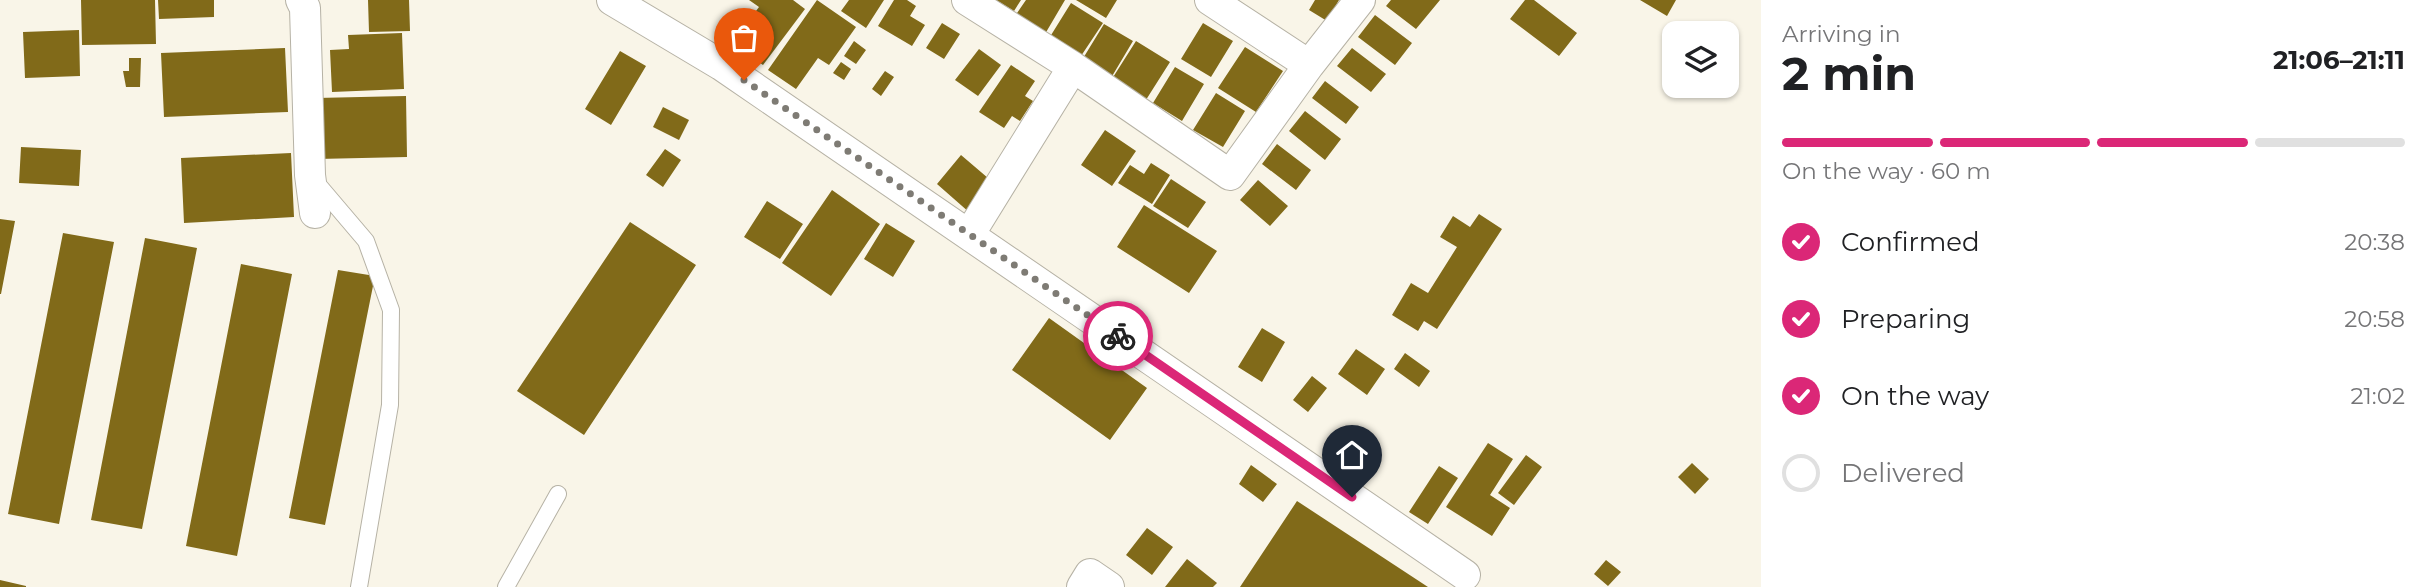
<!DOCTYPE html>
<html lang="en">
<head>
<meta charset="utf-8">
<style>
  body { margin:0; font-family:Montserrat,sans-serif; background:#f2f2f2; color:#202124; height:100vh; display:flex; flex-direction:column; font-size:26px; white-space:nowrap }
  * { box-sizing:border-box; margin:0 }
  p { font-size:23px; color:#757577 }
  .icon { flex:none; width:38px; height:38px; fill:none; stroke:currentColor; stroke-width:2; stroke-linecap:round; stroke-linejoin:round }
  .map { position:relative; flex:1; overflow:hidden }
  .drawer { display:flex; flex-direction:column; background:#fff; width:665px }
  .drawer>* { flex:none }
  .tools { position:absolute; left:1662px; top:21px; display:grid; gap:14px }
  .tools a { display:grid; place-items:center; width:77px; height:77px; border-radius:14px; background:#fff; box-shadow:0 2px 5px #0004; font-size:35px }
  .pin { position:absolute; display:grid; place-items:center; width:60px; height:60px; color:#fff; margin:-72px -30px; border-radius:50% 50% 50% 0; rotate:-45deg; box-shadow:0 0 7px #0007 }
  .pin .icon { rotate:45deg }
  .courier { position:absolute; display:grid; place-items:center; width:70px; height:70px; margin:-35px; border:5px solid #db2777; border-radius:50%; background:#fff; color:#222; box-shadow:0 2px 9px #0007 }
  .overview em { font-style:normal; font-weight:700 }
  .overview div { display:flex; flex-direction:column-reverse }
  .overview { display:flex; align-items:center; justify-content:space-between; height:119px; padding:0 21px }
  h1 { font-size:46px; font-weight:700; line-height:52px }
  .bar { display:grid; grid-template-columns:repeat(4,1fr); gap:10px 7px; align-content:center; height:84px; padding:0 21px }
  .bar i { height:9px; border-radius:5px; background:#e0e0e0 }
  .bar .on { background:#db2777 }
  .bar p { grid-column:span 4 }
  ol { padding:0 21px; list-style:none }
  li { display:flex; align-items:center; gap:21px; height:77px }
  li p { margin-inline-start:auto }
  li .icon { padding:7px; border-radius:50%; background:#db2777; color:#fff; stroke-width:4 }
  li:last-child { color:#757577 }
  li i { width:38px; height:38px; border:4px solid #e0e0e0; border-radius:50% }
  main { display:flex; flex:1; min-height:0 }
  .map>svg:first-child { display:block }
</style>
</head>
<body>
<main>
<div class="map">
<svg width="1761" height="587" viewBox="0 0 1761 587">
  <rect width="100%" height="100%" fill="#f9f5e8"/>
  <path fill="#816a19" d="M81,0H155L156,44L82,45Z
    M158,0H214V17L159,19Z
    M368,0H409L410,31L369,32Z
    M749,0H793L805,9L763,65L732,43L759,7Z
    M817,0L856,27L829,65L818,58L796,89L768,70Z
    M849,0H884L866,28L841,11Z
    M894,0H907L916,6L910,16L925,25L912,46L878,26Z
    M996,0H1021L1014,11Z
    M1026,0H1065L1045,34L1015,16Z
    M1076,0H1117L1106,18Z
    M1315,0H1339L1327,21L1309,10Z
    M1391,0H1440L1416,29L1386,6Z
    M1525,0H1534L1577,33L1559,56L1510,19Z
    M1640,0H1676L1667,16Z
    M1071,3L1103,23L1079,59L1048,40Z
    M1375,15L1412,43L1395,65L1358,37Z
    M942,23L960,34L944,59L926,48Z
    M1203,23L1233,41L1211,77L1181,59Z
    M1104,24L1133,41L1111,78L1082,60Z
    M79,30L80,76L25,78L23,32Z
    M402,33L404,89L332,92L330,50L349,49L348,35Z
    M854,41L866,50L856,64L844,56Z
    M1136,41L1170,62L1144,103L1110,82Z
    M1245,47L1283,71L1256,112L1218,88Z
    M285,48L288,112L164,117L161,53Z
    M1352,48L1386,74L1371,92L1337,66Z
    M979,49L1001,65L978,96L955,80Z
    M620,51L646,66L611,125L585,109Z
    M129,58H141L140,87H126L123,71H129Z
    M841,62L851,69L844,80L833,73Z
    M1011,65L1035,81L1025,96L1033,101L1020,121L1012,116L1004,128L979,112Z
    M1175,67L1204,84L1182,121L1153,103Z
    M885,71L894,77L881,96L872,89Z
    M1325,81L1359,107L1346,124L1312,98Z
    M1216,93L1245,111L1223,147L1193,130Z
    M406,96L407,157L317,159L316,98Z
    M663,107L689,120L679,140L653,127Z
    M1305,111L1341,139L1325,160L1289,131Z
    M1105,130L1136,151L1112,186L1081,165Z
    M1277,144L1311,170L1296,190L1262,164Z
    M21,147L81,150L79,186L19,183Z
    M665,149L681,160L663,187L646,175Z
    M291,153L294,217L184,223L181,158Z
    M961,155L995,184L970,213L937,184Z
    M1151,163L1170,175L1152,204L1118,183L1130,165L1144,174Z
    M1171,179L1206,202L1188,228L1153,206Z
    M1258,180L1288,206L1270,226L1240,200Z
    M832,190L880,224L831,296L782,263Z
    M767,201L803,224L780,259L744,237Z
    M1144,205L1217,251L1189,293L1117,247Z
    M1479,214L1502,229L1437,329L1424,321L1418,331L1392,315L1411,283L1428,293L1457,247L1440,237L1453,216L1470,227Z
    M0,219L15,221L1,294H0Z
    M630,222L696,265L584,435L517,391Z
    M886,223L915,241L893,277L864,259Z
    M63,233L114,242L59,524L8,514Z
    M145,238L197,248L142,529L91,520Z
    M241,264L292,274L237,556L186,546Z
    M338,270L375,276L325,525L289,518Z
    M1049,318L1147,388L1110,440L1012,370Z
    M1262,328L1285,342L1262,382L1238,367Z
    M1356,349L1385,369L1367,395L1338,374Z
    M1405,353L1430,371L1419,387L1394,369Z
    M1312,376L1327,388L1308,412L1293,400Z
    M1488,443L1513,459L1490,495L1510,508L1492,536L1446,507Z
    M1526,455L1542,467L1514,505L1498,493Z
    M1692,463L1709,479L1695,494L1678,477Z
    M1251,465L1277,484L1263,502L1239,484Z
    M1439,466L1458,478L1428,524L1409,512Z
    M1297,501L1428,587H1240Z
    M1147,528L1173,547L1152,575L1126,555Z
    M1187,559L1217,583L1213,587H1165Z
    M1606,560L1621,572L1608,586L1594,574Z
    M0,580L26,586V587H0Z"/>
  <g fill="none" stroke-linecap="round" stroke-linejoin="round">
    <defs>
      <path id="service" d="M315,181L366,241L391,310L390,405L359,587
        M506,587L558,494"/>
      <path id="minor" d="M301,0L305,8L310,175L315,213
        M612,0L721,65L1465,575
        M967,0L1073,67L1230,175L1309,65L1360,0
        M1210,0L1309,65
        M969,235L1073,67
        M1082,587L1090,574L1109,587"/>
    </defs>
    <use href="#service" stroke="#b6b2a5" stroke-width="18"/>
    <use href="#minor" stroke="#b6b2a5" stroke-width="32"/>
    <use href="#service" stroke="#fff" stroke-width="16"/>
    <use href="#minor" stroke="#fff" stroke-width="30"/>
  </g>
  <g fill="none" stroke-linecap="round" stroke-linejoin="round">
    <path stroke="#7e7b74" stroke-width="7" stroke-dasharray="0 12.6" d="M744,80L1118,336"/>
    <path stroke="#db2777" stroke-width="9" d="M1118,336L1352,497"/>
  </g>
</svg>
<div class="tools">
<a><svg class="icon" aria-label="layers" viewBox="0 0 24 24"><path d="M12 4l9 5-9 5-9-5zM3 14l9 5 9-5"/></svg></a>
</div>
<div class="pin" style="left:744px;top:80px;background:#ea580c"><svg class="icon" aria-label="bag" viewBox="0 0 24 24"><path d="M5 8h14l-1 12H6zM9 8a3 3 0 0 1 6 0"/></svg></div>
<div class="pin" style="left:1352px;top:497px;background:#1f2937"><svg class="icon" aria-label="home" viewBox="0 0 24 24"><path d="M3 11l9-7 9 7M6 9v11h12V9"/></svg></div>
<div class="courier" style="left:1118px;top:336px"><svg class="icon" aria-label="bike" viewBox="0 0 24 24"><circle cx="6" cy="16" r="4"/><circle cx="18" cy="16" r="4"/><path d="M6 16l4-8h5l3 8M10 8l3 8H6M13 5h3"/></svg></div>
</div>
<section class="drawer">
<div class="overview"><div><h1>2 min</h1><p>Arriving in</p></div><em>21:06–21:11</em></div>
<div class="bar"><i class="on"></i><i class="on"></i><i class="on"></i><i></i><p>On the way · 60 m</p></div>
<ol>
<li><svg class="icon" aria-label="check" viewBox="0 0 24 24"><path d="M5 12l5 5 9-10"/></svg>Confirmed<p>20:38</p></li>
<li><svg class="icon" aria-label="check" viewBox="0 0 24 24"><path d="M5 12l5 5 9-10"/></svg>Preparing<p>20:58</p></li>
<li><svg class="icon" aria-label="check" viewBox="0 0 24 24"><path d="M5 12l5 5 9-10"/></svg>On the way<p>21:02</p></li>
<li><i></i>Delivered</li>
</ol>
</section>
</main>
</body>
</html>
